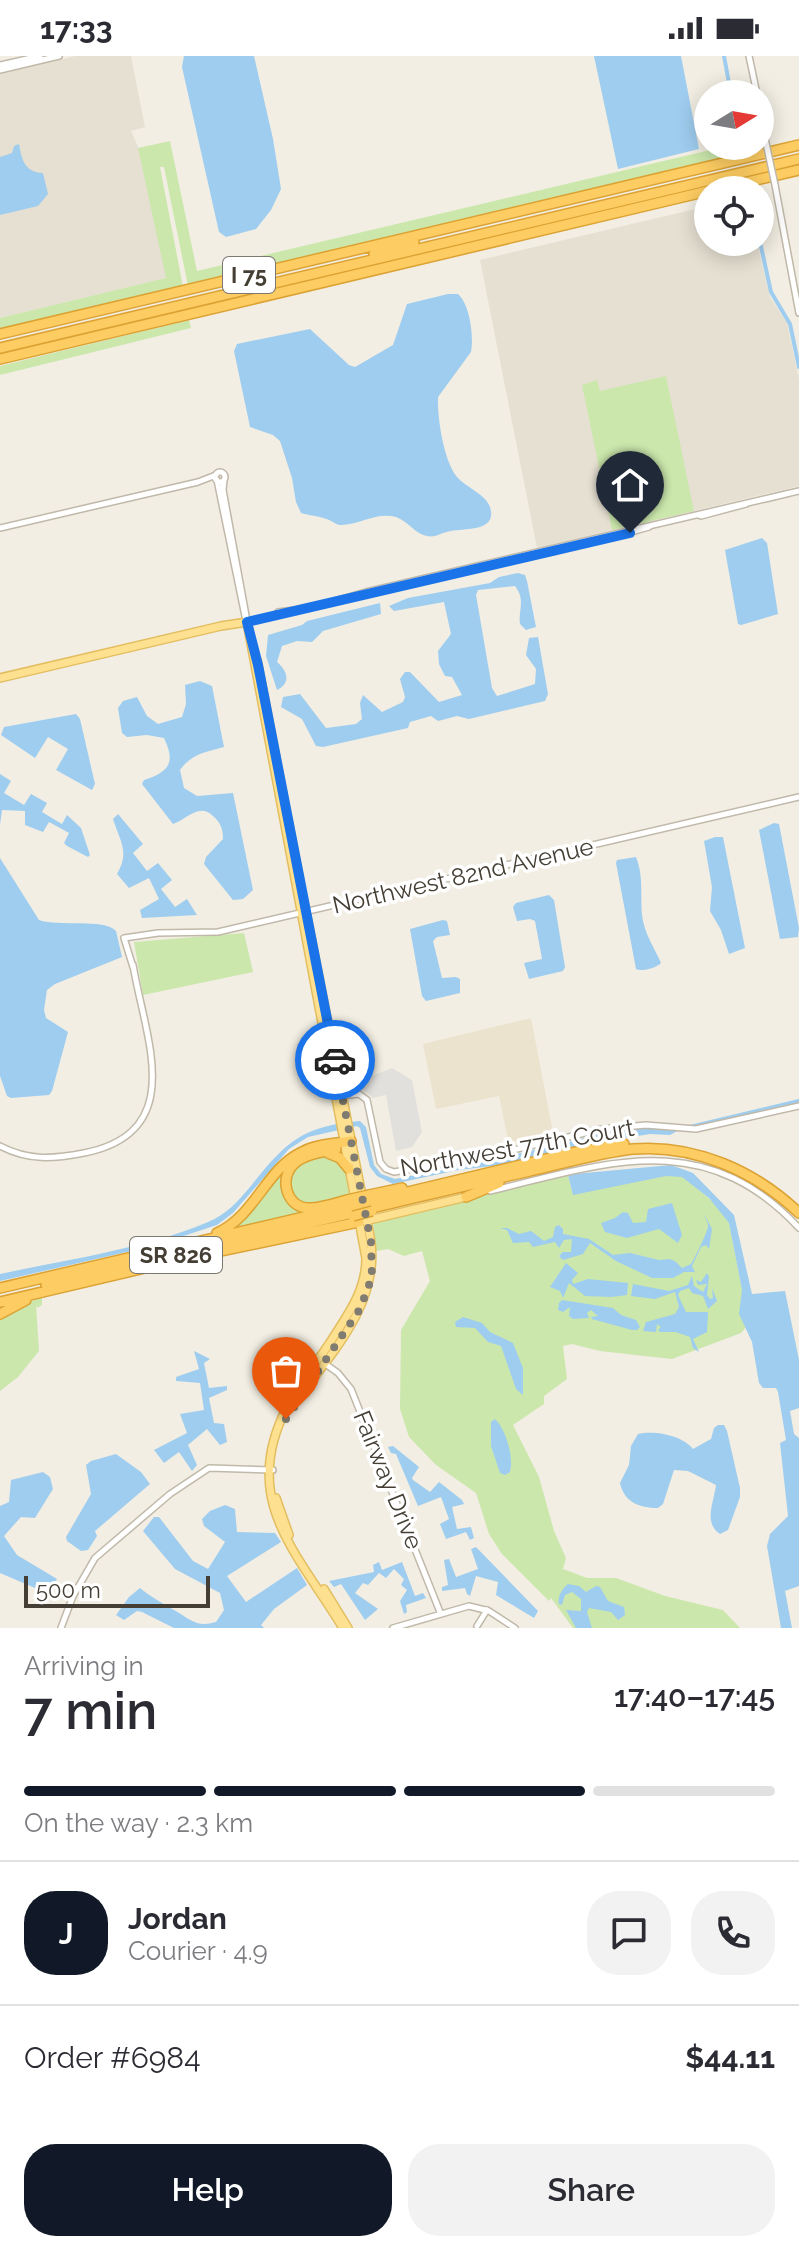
<!DOCTYPE html>
<html lang="en">
<head>
<meta charset="utf-8">
<style>
  body { margin:0; font-family:Raleway,sans-serif; background:#f2f2f3; color:#2b2b33; height:100vh; display:flex; flex-direction:column; font-size:30px; white-space:nowrap }
  * { box-sizing:border-box; margin:0 }
  p { font-size:26px; color:#7c7c81 }
  .icon { flex:none; width:44px; height:44px; fill:none; stroke:currentColor; stroke-width:2; stroke-linecap:round; stroke-linejoin:round }
  .map { position:relative; height:1572px; overflow:hidden }
  .panel { display:flex; flex-direction:column; background:#fff; flex:1 }
  .panel>* { flex:none }
  .needle { width:52px; rotate:79deg }
  .buttons { position:absolute; left:694px; top:24px; display:grid; gap:16px }
  .buttons a { display:grid; place-items:center; width:80px; height:80px; border-radius:50%; background:#fff; box-shadow:0 4px 20px #0003; font-size:40px }
  .scale { position:absolute; left:24px; bottom:20px; width:186px; box-sizing:border-box; padding-left:8px; border:4px solid #443e34; border-top:0; font-size:22px; line-height:28px; white-space:nowrap; color:#443e34; -webkit-text-stroke:6px #fff; paint-order:stroke }
  .pin { position:absolute; display:grid; place-items:center; width:68px; height:68px; color:#fff; margin:-82px -34px; border-radius:50% 50% 50% 0; rotate:-45deg; box-shadow:0 0 8px #0007 }
  .pin .icon { rotate:45deg }
  .courier { position:absolute; display:grid; place-items:center; width:80px; height:80px; margin:-40px; border:6px solid #1a73e8; border-radius:50%; background:#fff; color:#222; box-shadow:0 2px 10px #0007 }
  .head em { font-style:normal; font-weight:600 }
  .head div { display:flex; flex-direction:column-reverse }
  .head { display:flex; align-items:center; justify-content:space-between; height:136px; padding:0 24px }
  h1 { font-size:52px; font-weight:600; line-height:60px }
  .bar { display:grid; grid-template-columns:repeat(4,1fr); gap:12px 8px; align-content:center; height:96px; padding:0 24px }
  .bar i { height:10px; border-radius:6px; background:#e1e1e2 }
  .bar .on { background:#111827 }
  .bar p { grid-column:span 4 }
  .line { display:flex; align-items:center; gap:20px; padding:0 24px; border-top:2px solid #e1e1e2 }
  .line div { flex:1 }
  .round { display:grid; place-items:center; flex:none; width:84px; height:84px; border-radius:32px; background:#f2f2f3 }
  .action { display:flex; gap:16px; margin-top:auto; padding:16px 24px }
  .action a { flex:1; height:92px; border-radius:32px; background:#111827; color:#fff; font-size:32px; font-weight:600; line-height:92px; text-align:center }
  .action a+a { background:#f2f2f3; color:#2b2b33 }
  .status { display:flex; justify-content:space-between; align-items:center; height:56px; padding:0 40px; background:#fff; direction:ltr }
  .status svg { height:22px; fill:currentColor }
  .map>svg:first-child { display:block }
</style>
</head>
<body>
<div class="status"><b>17:33</b><svg viewBox="0 0 49 12"><path d="M0 12V9h3v3zM5 12V6h3v6zM10 12V3h3v9zM15 12V0h3v12zM26 1h20v11H26zM47 4h2v5h-2z"/></svg></div>
<div class="map">
<svg width="799" height="1572" viewBox="0 0 799 1572">
  <rect width="100%" height="100%" fill="#f2eee3"/>
  <path fill="#e6e0d2" d="M75,0H131L145,71L131,75L139,93L167,222L0,262V18Z
    M708,150V186H757L770,241L787,267L799,323V430L537,492L480,204Z"/>
  <path fill="#ebe3cd" d="M531,962L554,1082L510,1093L499,1040L436,1053L423,988Z"/>
  <path fill="#cbe7ac" d="M170,85L197,215L727,90H737L741,99L188,230L164,111H160L183,231L0,273V262L166,222L138,92Z
    M189,264L191,272L0,319V310Z
    M666,320L694,455L612,474L582,329L597,324L600,335Z
    M244,877L253,916L143,939L134,886Z
    M317,1095L285,1119L296,1149L348,1147L225,1175L286,1109Z
    M329,1099C347,1106 348,1124 352,1141L314,1150L297,1146L287,1125L299,1105Z
    M568,1119L573,1138L665,1119L683,1120L721,1153L729,1166L744,1244L746,1271L741,1277L672,1303L600,1295L572,1288L563,1290L567,1323L544,1340V1348L513,1369L539,1421L554,1475L566,1502L563,1513L587,1522H616L665,1540L723,1554L740,1572H573L551,1542L549,1545L502,1498L489,1478L476,1437L436,1409L409,1381L400,1353L401,1274L430,1225L422,1195L404,1200L388,1193L376,1195L373,1166Z
    M42,1240V1249L37,1252L36,1249L39,1295L18,1321L0,1335V1260Z"/>
  <path fill="#e2e0dc" d="M354,1009L355,1013L347,1017L350,1030L362,1028V1024L392,1012L412,1024L422,1076L412,1091L396,1095L386,1039L373,1042L361,1033L347,1034L342,1013Z"/>
  <path fill="#9fcdef" d="M184,0H254L273,83L281,133L271,154L256,173L226,181L219,176L182,11Z
    M594,0H681L699,93L618,113Z
    M19,88C22,105 25,116 43,117L48,138L38,150L0,159V101L12,97L14,90Z
    M448,238H458C470,249 474,280 471,296L438,341C437,361 444,409 459,423C468,432 486,439 490,451C498,476 465,472 451,475C442,476 436,482 427,480C415,478 408,465 396,461C377,456 361,468 342,469C337,469 335,467 331,465C321,460 311,460 301,457L296,446L292,422L280,385L273,379L250,371L234,295L237,288L310,273L349,309L355,311L393,289L407,248Z
    M762,482L767,487L778,558L741,569L738,568L725,494Z
    M518,517L525,519L527,525L536,571L526,574L520,568C518,554 526,544 515,530L478,534L476,539L492,632L497,640L535,628L536,613L526,599L529,582L538,581L548,638L545,645L469,663L457,660L438,665L431,660L410,666L408,672L323,691L316,690L302,663L281,651L283,641L300,638L326,672L356,668L362,663L360,647L363,639L382,656L403,646L405,641L400,623L405,616H410L439,646L462,639L452,621L445,620L439,608L438,595L451,578L444,546L394,555L389,550L408,542L490,527L499,521Z
    M380,547L381,558L323,575L312,586L297,585L282,590L277,606C288,615 291,627 277,634L266,600L268,579L302,569L307,565Z
    M200,625L212,630L224,691C206,696 191,698 180,714L184,732L197,740L233,737L253,834L243,843L233,844L204,808L206,801L223,783C223,773 221,767 213,760C199,746 186,764 173,768L142,728L144,724C169,716 176,707 164,682L147,679L127,681L122,677L118,652L123,645L137,641L147,660L158,668L182,661L186,648L185,629Z
    M76,658L80,663L95,728L92,734L56,714L68,693L48,681L35,702L1,679L4,671Z
    M0,718L11,725L4,737L24,749L31,738L47,747L42,756L62,768L67,759L81,772L90,799L88,801L67,790L64,787L69,777L49,766L43,776L25,769V755L2,754L0,769Z
    M118,758L143,788L133,797L147,815L158,807L172,824L161,833L175,851L187,843L197,859L142,862L140,854L159,843L149,822L129,832L117,818C130,796 120,785 113,763Z
    M774,767L779,768L799,872L798,881L780,883L759,774Z
    M715,781H723L745,892L729,898L721,874L710,855L712,831L704,785Z
    M636,801C644,821 640,839 642,859C644,877 654,891 661,907C656,912 642,916 636,913L616,807L617,804Z
    M0,802L39,864C59,871 104,862 116,875L122,901L55,928L47,934L44,954L46,962L68,976L52,1035L49,1039L11,1042L7,1040L0,1020Z
    M549,839L554,844L565,911L563,915L529,923L524,907L542,903L535,865L530,863L517,865L513,851L516,847Z
    M443,864L447,865L450,879L437,881L433,885L442,922L456,921L460,923V937L426,945L422,940L410,873Z
    M360,1065L366,1071L374,1109L381,1118L395,1123L487,1105L614,1075L645,1072L679,1074L670,1079L650,1078L571,1091L569,1093L574,1118L671,1109L693,1117L734,1159L752,1238L785,1235L799,1304V1352L790,1355L794,1378L799,1382V1530L785,1535L792,1572H781L767,1490L770,1478L788,1460L780,1387L786,1384L778,1336L776,1332H763L759,1327L752,1286L739,1258L742,1234L729,1167L709,1142L682,1121L666,1120L573,1139L562,1095L559,1094L501,1109L458,1114L393,1128L377,1120L370,1111L360,1072L357,1070L308,1081L289,1093L233,1157L217,1169L153,1190L0,1225V1218C66,1204 147,1192 208,1166C226,1159 238,1145 250,1131C285,1087 301,1070 360,1065Z
    M672,1147L682,1179L678,1187L659,1173L627,1182L605,1176L601,1167L615,1162L623,1156L628,1157L633,1167L646,1166L648,1153Z
    M704,1158L712,1173L709,1193L706,1189L701,1191L692,1210L695,1216H684L673,1222H652L616,1205L590,1187L583,1198L563,1204L559,1200L563,1196H571L572,1183L564,1184L559,1192L555,1186L533,1191L529,1186L513,1187L507,1174L500,1172H507L519,1178L531,1175L544,1185L553,1181L555,1171L559,1169L563,1173V1178L589,1183L613,1199L630,1197L659,1204L669,1203L675,1205L682,1212L691,1208C694,1204 709,1173 708,1170C708,1166 705,1162 704,1158Z
    M566,1207L578,1217L572,1224L573,1228L588,1223L628,1227L627,1239L612,1241L585,1240L569,1227L563,1242L560,1235L550,1231Z
    M707,1217L709,1221L707,1239L710,1243L713,1242L712,1232L717,1245L708,1253L703,1240L692,1237L689,1232L680,1235L678,1239L686,1256H708L707,1276L693,1283L699,1296L693,1292L690,1281L676,1276H660L658,1274L661,1271L657,1268L656,1276L643,1275L646,1266L675,1258L679,1251L675,1236L655,1243L631,1240L633,1228L669,1235L688,1229L692,1220L694,1230L703,1236L707,1228L698,1229L696,1224L701,1226Z
    M562,1244L613,1252L621,1259L636,1264L640,1271L637,1274H632L592,1263L591,1261L598,1260L591,1254L587,1257L589,1262L573,1263L569,1260L570,1251L563,1256L558,1254L559,1247Z
    M463,1261L482,1267L490,1276L513,1287L523,1312V1339L516,1333L501,1290L488,1286L475,1272L456,1271L455,1266Z
    M194,1295L210,1303L204,1307L209,1332L227,1330V1334L209,1342L214,1367L224,1368L227,1386L220,1389L207,1373L188,1389L197,1409L192,1415L179,1396L164,1407L154,1394L187,1377L180,1358L204,1354L200,1327L176,1325V1321L199,1313Z
    M495,1363C506,1373 514,1402 510,1416L505,1419L500,1417L491,1390V1366Z
    M718,1369H724L727,1375L740,1432V1441L728,1474L720,1478C703,1467 714,1446 716,1429L688,1415L674,1414L663,1448L658,1452C639,1452 624,1446 620,1427L629,1409L631,1390L638,1378C656,1374 683,1380 693,1393L711,1383L714,1372Z
    M393,1390L419,1411L412,1422L413,1424L430,1436L439,1426L462,1444L464,1448L452,1451L457,1473L471,1471L474,1482L470,1484L466,1476L446,1483L440,1468L449,1463L441,1441L418,1450L396,1398L391,1397L388,1391Z
    M116,1398L141,1416L150,1428L95,1475L97,1480L88,1494L81,1495L67,1485L66,1481L91,1438L86,1409L91,1405Z
    M43,1416L50,1421L53,1433L35,1462L21,1461L4,1480L17,1499L57,1523L49,1538L0,1517V1450L9,1446L11,1424Z
    M225,1449L235,1453L237,1476L275,1477L281,1486L227,1520L246,1546L297,1512L307,1529L274,1553L261,1569L264,1572H174L142,1556L137,1555L124,1564L116,1559L129,1541L140,1532C151,1541 162,1547 174,1554C190,1563 196,1572 216,1566L224,1554L220,1537L175,1513L143,1475L154,1461H159L193,1505L208,1513L225,1486L204,1470L202,1463L210,1455Z
    M476,1491L538,1555L534,1562L496,1539L498,1526L476,1520L470,1540L467,1538L465,1532L442,1535V1531L448,1529L444,1504L449,1503L456,1521L478,1513L471,1493Z
    M379,1506L382,1514L402,1506L415,1540L423,1537L426,1542L406,1549L407,1556L404,1558L400,1545L407,1534L401,1529L404,1523L394,1513L386,1522L379,1517L368,1529L363,1527L355,1537L378,1553L365,1564L341,1528L334,1531L329,1525L374,1516L373,1509Z
    M568,1528L579,1530L586,1536L596,1530L600,1531L608,1545L624,1551L625,1559L618,1564L611,1556L589,1552L587,1556L592,1572H576L566,1554L581,1555V1543L572,1536L565,1539L562,1549L559,1548C557,1541 562,1533 568,1528Z"/>
  <g fill="none" stroke-linecap="round" stroke-linejoin="round">
    <path stroke="#9fcdef" stroke-width="4" d="M724,0L731,38
      M741,90L742,93
      M760,186L771,236L790,268L799,311
      M690,1071L799,1045"/>
    <defs>
      <path id="minor" d="M749,0L757,38
        M0,9L40,0
        M0,14L59,0
        M760,55L766,87
        M775,129L799,257
        M215 421a5 5 0 1 1 10 0a5 5 0 1 1-10 0Z
        M217,424L246,565
        M224,424L223,434L247,565
        M765,443L790,437
        M698,459L701,460L746,448
        M0,472L198,426L216,419
        M609,480L613,481L649,471
        M459,516L556,495L589,485
        M331,546L366,536L799,435
        M276,559L278,556L303,553
        M247,566L438,521
        M133,911L124,882L158,877L218,876L799,741
        M341,1040L359,1038L367,1044L380,1106L386,1113L394,1116L488,1100L602,1073L646,1069L696,1073L799,1050
        M0,1090C29,1105 53,1103 84,1097C189,1076 145,982 133,909
        M490,1135C607,1107 704,1070 799,1172
        M324,1307L338,1317L351,1333L440,1556
        M477,1570L487,1554
        M61,1572L73,1540L95,1502L170,1438L209,1412L273,1414
        M393,1572L469,1550L489,1555L515,1572"/>
      <path id="major" d="M257,604L301,832
        M0,622L221,570L247,566L366,1202C366,1235 348,1258 331,1285C317,1306 299,1328 287,1351C239,1444 297,1496 343,1572
        M365,1165L466,1141
        M295,1346C332,1297 382,1245 370,1180L306,856
        M276,1442L289,1479
        M324,1533L348,1572"/>
      <path id="highway" d="M713,134L799,114
        M374,198L414,186
        M0,278L799,89
        M0,292L799,103
        M0,303L708,135
        M336,1093C323,1096 305,1098 295,1107C278,1121 286,1153 310,1152C322,1152 336,1147 347,1144
        M328,1097L340,1102L349,1113
        M369,1139L402,1132
        M466,1141L499,1127
        M370,1145L571,1097L624,1088
        M372,1152C423,1140 475,1127 526,1116C562,1108 597,1097 633,1093C695,1088 755,1115 799,1157
        M217,1177C255,1160 266,1113 302,1096C317,1088 335,1088 351,1085
        M46,1229L352,1157
        M0,1232L351,1150
        M0,1246L183,1203L359,1166
        M0,1258L26,1244"/>
    </defs>
    <use href="#minor" stroke="#c0b9a9" stroke-width="8"/>
    <use href="#major" stroke="#e3be60" stroke-width="10"/>
    <use href="#highway" stroke="#dca233" stroke-width="12"/>
    <use href="#minor" stroke="#fff" stroke-width="5"/>
    <use href="#major" stroke="#fee190" stroke-width="7"/>
    <use href="#highway" stroke="#fdcd63" stroke-width="9"/>
    <defs>
      <path id="minor-bridge" d="M766,87L775,129"/>
      <path id="highway-bridge" d="M347,1144L369,1139
        M351,1150L370,1145
        M353,1160L372,1155"/>
    </defs>
    <use href="#minor-bridge" stroke="#c0b9a9" stroke-width="8" stroke-linecap="butt"/>
    <use href="#highway-bridge" stroke="#dca233" stroke-width="12" stroke-linecap="butt"/>
    <use href="#minor-bridge" stroke="#fff" stroke-width="5"/>
    <use href="#highway-bridge" stroke="#fdcd63" stroke-width="9"/>
  </g>
  <g fill="none" stroke-linecap="round" stroke-linejoin="round">
    <path stroke="#817c71" stroke-width="8" stroke-dasharray="0 14.4" d="M286,1363L360,1253L372,1221L371,1186L335,1004"/>
    <path stroke="#1a73e8" stroke-width="10" d="M335,1004L258,609L247,566L630,477"/>
  </g>
  <g text-anchor="middle" stroke-width="7" stroke-linejoin="round" paint-order="stroke">
    <g fill="#fff" stroke="#7c7871" stroke-width="2">
      <rect x="223" y="201" width="52" height="36" rx="6"/>
      <rect x="130" y="1181" width="92" height="36" rx="6"/>
    </g>
    <g font-size="22" font-weight="bold" fill="#443e34">
      <text x="249" y="227">I 75</text>
      <text x="176" y="1207">SR 826</text>
    </g>
    <g font-size="24" fill="#443e34" stroke="#fff">
      <text transform="translate(463 820) rotate(-13)" y="8">Northwest 82nd Avenue</text>
      <text transform="translate(517 1092) rotate(-10)" y="8">Northwest 77th Court</text>
      <text transform="translate(388 1424) rotate(68)" y="8">Fairway Drive</text>
    </g>
  </g>
</svg>
<div class="buttons">
<a><svg class="needle" viewBox="-14 -14 28 28"><path d="M0-13l5 13h-10z" fill="#e53935"/><path d="M0 13l5-13h-10z" fill="#7c7c81"/></svg></a>
<a><svg class="icon" aria-label="locate" viewBox="0 0 24 24"><circle cx="12" cy="12" r="6"/><path d="M12 2v4M12 18v4M2 12h4M18 12h4"/></svg></a>
</div>
<div class="scale">500 m</div>
<div class="pin" style="left:286px;top:1363px;background:#ea580c"><svg class="icon" aria-label="bag" viewBox="0 0 24 24"><path d="M5 8h14l-1 12H6zM9 8a3 3 0 0 1 6 0"/></svg></div>
<div class="pin" style="left:630px;top:477px;background:#1f2937"><svg class="icon" aria-label="home" viewBox="0 0 24 24"><path d="M3 11l9-7 9 7M6 9v11h12V9"/></svg></div>
<div class="courier" style="left:335px;top:1004px"><svg class="icon" aria-label="car" viewBox="0 0 24 24"><path d="M5 17H2v-5l4-1 3-4h7l3 4 3 1v5h-3M9 17h6M6 11h13"/><circle cx="7" cy="17" r="2"/><circle cx="17" cy="17" r="2"/></svg></div>
</div>
<section class="panel">
<div class="head"><div><h1>7 min</h1><p>Arriving in</p></div><em>17:40–17:45</em></div>
<div class="bar"><i class="on"></i><i class="on"></i><i class="on"></i><i></i><p>On the way · 2.3 km</p></div>
<div class="line" style="height:144px"><b class="round" style="background:#111827;color:#fff">J</b><div><b>Jordan</b><p>Courier · 4.9</p></div><a class="round"><svg class="icon" aria-label="chat" viewBox="0 0 24 24"><path d="M4 5h16v11H9l-5 4z"/></svg></a><a class="round"><svg class="icon" aria-label="phone" viewBox="0 0 24 24"><path d="M5 4h4l2 5-3 2q2 4 5 5l2-3 5 2v4C11 20 4 13 5 4z"/></svg></a></div>
<div class="line" style="height:104px"><div>Order #6984</div><b>$44.11</b></div>
<div class="action"><a>Help</a><a>Share</a></div>
</section>
</body>
</html>
